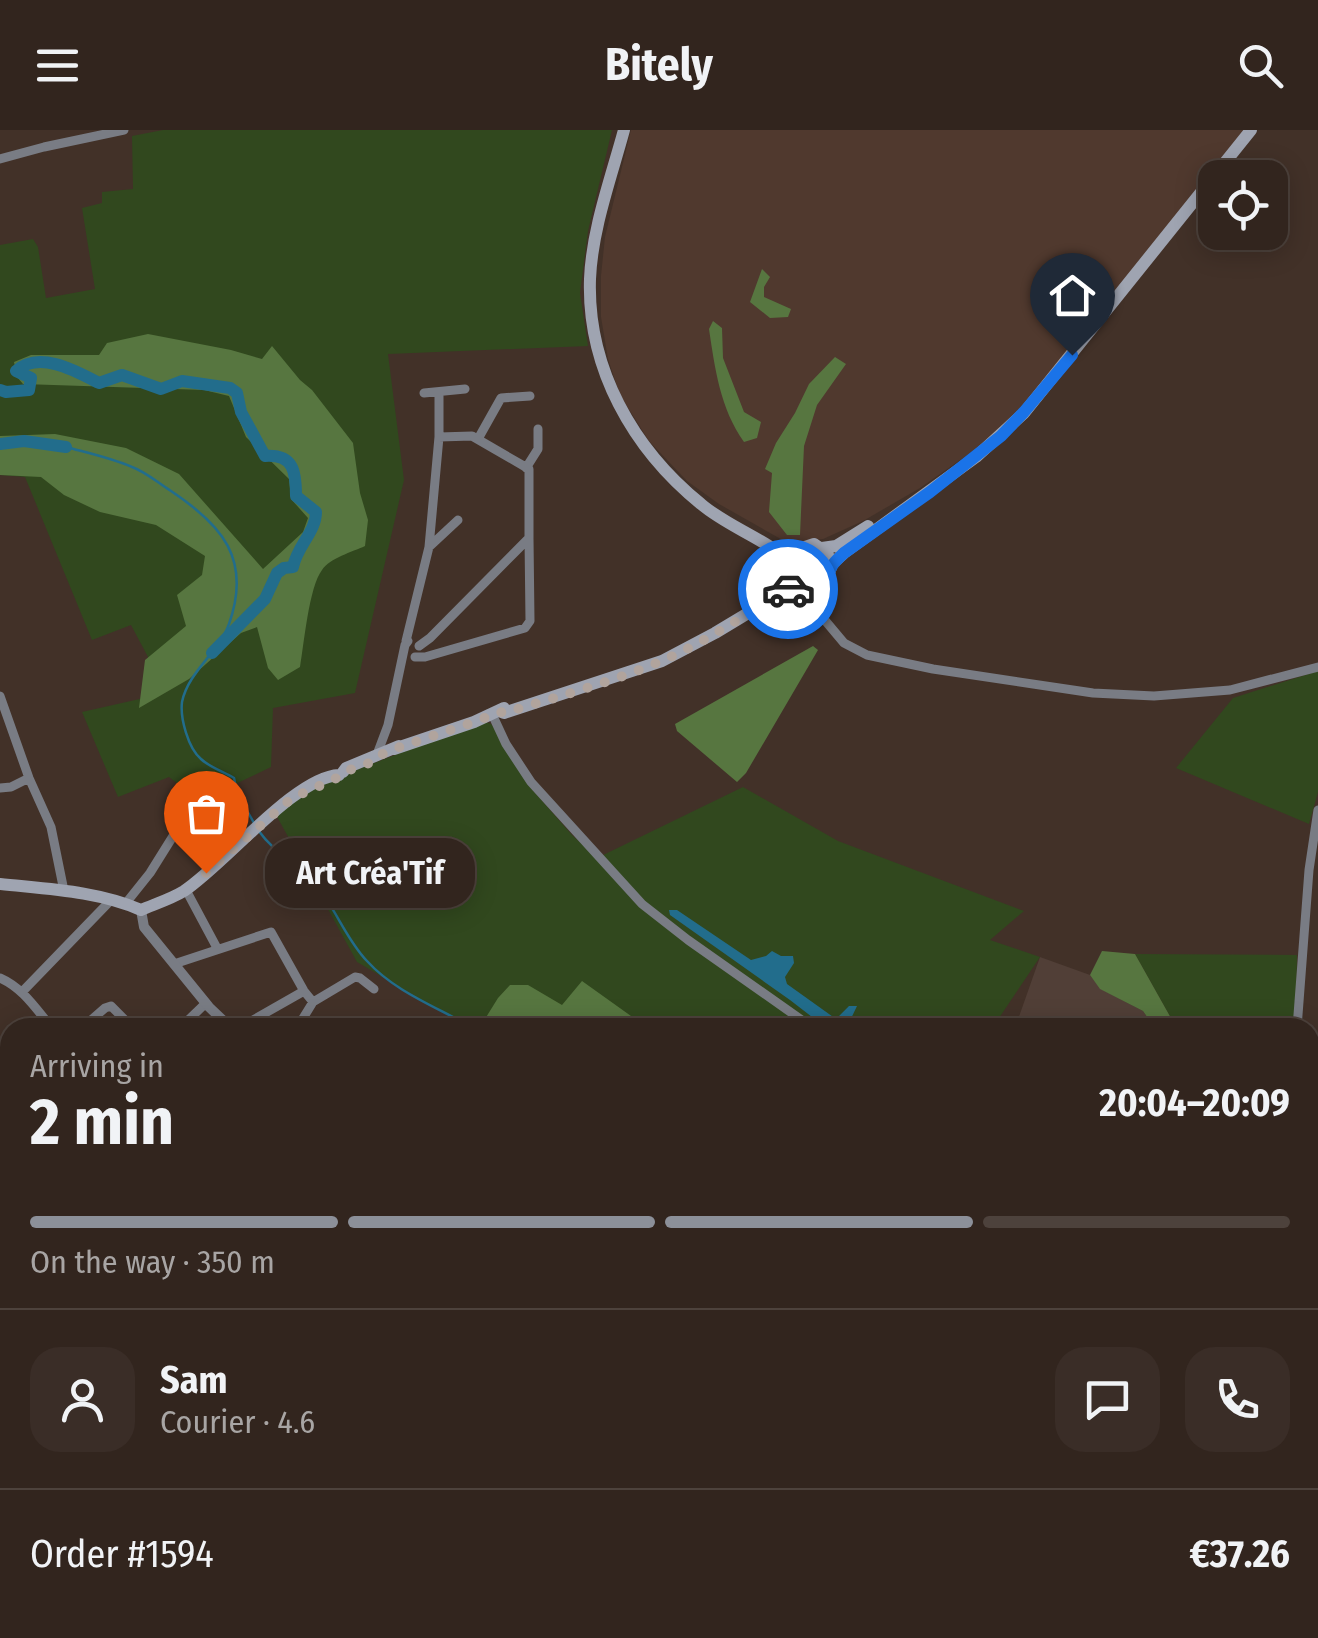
<!DOCTYPE html>
<html lang="en">
<head>
<meta charset="utf-8">
<style>
  body { margin:0; font-family:"Fira Sans Condensed",sans-serif; background:#3a2d27; color:#f1f3f6; height:100vh; display:flex; flex-direction:column; font-size:38px; white-space:nowrap }
  * { box-sizing:border-box; margin:0 }
  p { font-size:32px; color:#a8a5a4 }
  .icon { flex:none; width:55px; height:55px; fill:none; stroke:currentColor; stroke-width:2; stroke-linecap:round; stroke-linejoin:round }
  .map { position:relative; flex:1; overflow:hidden }
  .details { position:absolute; left:0px; top:888px; width:1320px; height:622px; display:flex; flex-direction:column; background:#32251e; border-radius:30px 30px 0 0; box-shadow:0 5px 25px #0003,0 0 0 2px #4d423c }
  .details>* { flex:none }
  .buttons { position:absolute; left:1198px; top:30px; display:grid; gap:20px }
  .buttons a { display:grid; place-items:center; width:90px; height:90px; border-radius:20px; background:#32251e; box-shadow:0 5px 25px #0003,0 0 0 2px #4d423c; font-size:50px }
  .pin { position:absolute; display:grid; place-items:center; width:85px; height:85px; color:#fff; margin:-102px -42px; border-radius:50% 50% 50% 0; rotate:-45deg; box-shadow:0 0 10px #0007 }
  .pin .icon { rotate:45deg }
  .courier { position:absolute; display:grid; place-items:center; width:100px; height:100px; margin:-50px; border:8px solid #1a73e8; border-radius:50%; background:#fff; color:#222; box-shadow:0 2px 12px #0007 }
  .bubble { position:absolute; height:70px; border-radius:30px; background:#32251e; box-shadow:0 5px 25px #0003,0 0 0 2px #4d423c; font-size:32px; font-weight:700; line-height:70px; text-align:center }
  .overview em { font-style:normal; font-weight:700 }
  .overview div { display:flex; flex-direction:column-reverse }
  .overview { display:flex; align-items:center; justify-content:space-between; height:170px; padding:0 30px }
  h1 { font-size:65px; font-weight:700; line-height:75px }
  .bar { display:grid; grid-template-columns:repeat(4,1fr); gap:15px 10px; align-content:center; height:120px; padding:0 30px }
  .bar i { height:12px; border-radius:8px; background:#4d423c }
  .bar .current { background:#8c9099 }
  .bar p { grid-column:span 4 }
  .line { display:flex; align-items:center; gap:25px; padding:0 30px; border-top:2px solid #4d423c }
  .line div { flex:1 }
  .round { display:grid; place-items:center; flex:none; width:105px; height:105px; border-radius:30px; background:#3a2d27 }
  header { display:flex; justify-content:space-between; align-items:center; height:130px; padding:0 30px; background:#32251e; font-size:45px; font-weight:700 }
  .map>svg:first-child { display:block }
</style>
</head>
<body>
<header><svg class="icon" aria-label="menu" viewBox="0 0 24 24"><path d="M4 6h16M4 12h16M4 18h16"/></svg>Bitely<svg class="icon" aria-label="search" viewBox="0 0 24 24"><circle cx="10" cy="10" r="6"/><path d="M15 15l6 6"/></svg></header>
<div class="map">
<svg width="1318" height="1508" viewBox="0 0 1318 1508">
  <rect width="100%" height="100%" fill="#423128"/>
  <path fill="#513f37" d="M1040,827L1090,845L1101,859L1143,881L1154,897L1015,898Z
    M331,1500H450L449,1508H259Z"/>
  <path fill="#50392e" d="M631,0H1246L1022,281L973,321L920,358L863,391L823,409L795,412H786L719,374L687,351L649,311L620,265L608,229L601,187V146L605,107Z"/>
  <path fill="#31481e" d="M163,0H612L588,101L580,163L588,216L388,224L404,350L355,563L273,578L271,637L200,671L169,647L118,667L82,582L144,568L148,527L131,495L92,510L25,347L0,345V115L33,109L38,117L46,168L95,159L82,78L102,73V62L133,59L132,6Z
    M808,420L818,421L827,433L822,448L807,451L796,440L799,425Z
    M1318,541V662L1309,694L1176,638L1233,568Z
    M484,591L491,594L497,601L530,657L572,705L597,728L743,657L838,711L1024,781L990,810L1040,827L993,897H468L357,832L275,683L314,656Z
    M1135,824L1297,825L1296,897H1176Z
    M0,1126L10,1132V1500H277L271,1506L259,1508H0Z
    M1310,1284L1318,1290V1445H1310Z"/>
  <path fill="#577640" d="M762,139L770,147L764,157V167L791,179L788,187L770,188L750,172Z
    M713,191L722,198L723,228L744,282L761,292L757,308L744,312C720,278 715,239 709,199Z
    M148,204L231,220L262,229L272,216L300,250L312,260L353,313L360,363L368,390L365,416C352,422 330,428 322,440C309,457 304,514 300,537L278,550L268,538L257,497L241,503L189,549L139,578L145,530L186,496L177,465L202,445L205,426L156,395L100,382L64,365L41,347L0,345V306L55,304L126,318L179,344L263,439L303,402L308,388L291,369L289,349L246,307L229,266L204,260L23,254L17,247L14,232L31,225H99L107,213Z
    M835,227L846,234L817,275L804,316L800,405H787L769,382L772,343L765,339L776,313L795,283L809,254Z
    M813,516L818,520L746,643L737,652L677,601L675,594Z
    M1102,821L1135,824L1176,897H1154L1143,881L1100,859L1090,845Z
    M582,851L638,891L634,897H480L498,868L510,855H528L562,875Z"/>
  <path fill="#226d8c" d="M669,780H677L751,830L766,826L772,821L781,826H793L794,833L785,847L787,854L836,889L849,876H857L847,897H825L790,870L670,785Z"/>
  <g fill="none" stroke-linecap="round" stroke-linejoin="round">
    <path stroke="#226d8c" stroke-width="2.5" d="M66,317C88,323 111,328 132,337C146,342 158,353 171,361C222,395 252,429 229,494C219,522 188,542 182,572C180,588 188,618 201,629C209,637 224,642 234,648L237,663L254,693
      M258,700C276,725 295,731 314,753C335,776 345,808 367,831C395,862 437,877 473,898
      M1310,1277L1318,1280
      M1310,1440L1318,1437"/>
    <path stroke="#226d8c" stroke-width="12" d="M0,260L6,262L29,260L31,248L16,241C39,220 76,241 99,253L122,245L161,259L182,251L230,258L237,263L241,282L265,326C294,324 296,342 296,366L316,382C316,402 297,416 293,437L284,438L277,443L265,469L212,523
      M0,314L24,311L66,317"/>
    <path stroke="#797c84" stroke-width="9" d="M0,29L44,17L124,0
      M424,263L465,259
      M478,309L501,268L530,266
      M526,338L538,319V299
      M429,417L458,390
      M809,456L823,488L844,513L867,525L933,539L1093,563L1154,566L1230,560L1318,537
      M825,481L824,457L827,448
      M406,511L429,417L439,307V262
      M419,516L430,508L529,408V339L472,306L439,307
      M415,527H425L525,498L530,491L529,408
      M0,566L29,648L51,697L64,761
      M492,584L506,614L531,652L642,774L688,810L813,898
      M376,627L388,595L405,515L408,511
      M0,658L11,657L29,648
      M186,760L217,818
      M126,773L150,743L175,703L193,693
      M174,834L271,802L304,861L313,872L297,898
      M0,848C23,858 36,879 52,898
      M22,862L111,770
      M313,872L355,847L360,848L374,859
      M82,898L105,878L111,876L133,898
      M180,898L206,873
      M239,898L304,861
      M1297,898L1309,740L1318,680
      M0,1012L10,1021
      M0,1077L10,1083
      M664,1500L665,1508
      M844,1500L854,1505
      M1186,1508L1192,1500"/>
    <path stroke="#797c84" stroke-width="10" d="M141,780L144,797L209,877L231,898
      M1310,1031L1318,1029
      M1158,1500L1176,1508
      M318,1508L376,1502L438,1500
      M1144,1508L1148,1500"/>
    <path stroke="#9fa4b1" stroke-width="12" d="M624,0C611,48 592,99 590,149C587,238 633,319 701,374C728,397 764,408 790,432
      M822,418L836,416L868,396
      M832,434L844,423L976,327L1024,283L1251,0
      M755,470L783,450L791,440
      M499,581L504,583L662,531L715,503L790,458C811,451 825,462 832,434L827,423L814,414L796,420C788,433 788,446 803,454
      M394,619L474,592L504,578
      M343,642L346,638L399,616
      M0,754C46,759 98,761 141,780C155,774 171,769 184,761C225,734 295,647 339,645"/>
  </g>
  <g fill="none" stroke-linecap="round" stroke-linejoin="round">
    <path stroke="#b1a49d" stroke-width="10" stroke-dasharray="0 18" d="M206,743L292,668L335,649L344,642L372,632L376,627L394,619L474,592L500,582L504,583C557,567 616,551 666,529C709,510 748,483 788,459"/>
    <path stroke="#1a73e8" stroke-width="12" d="M788,459C799,455 815,457 823,452C831,445 827,444 832,436C834,432 841,426 844,423L930,362L1001,306L1024,282L1072,225"/>
  </g>
</svg>
<div class="buttons">
<a><svg class="icon" aria-label="locate" viewBox="0 0 24 24"><circle cx="12" cy="12" r="6"/><path d="M12 2v4M12 18v4M2 12h4M18 12h4"/></svg></a>
</div>
<div class="pin" style="left:206px;top:743px;background:#ea580c"><svg class="icon" aria-label="bag" viewBox="0 0 24 24"><path d="M5 8h14l-1 12H6zM9 8a3 3 0 0 1 6 0"/></svg></div>
<div class="pin" style="left:1072px;top:225px;background:#1f2937"><svg class="icon" aria-label="home" viewBox="0 0 24 24"><path d="M3 11l9-7 9 7M6 9v11h12V9"/></svg></div>
<div class="courier" style="left:788px;top:459px"><svg class="icon" aria-label="car" viewBox="0 0 24 24"><path d="M5 17H2v-5l4-1 3-4h7l3 4 3 1v5h-3M9 17h6M6 11h13"/><circle cx="7" cy="17" r="2"/><circle cx="17" cy="17" r="2"/></svg></div>
<div class="bubble" style="left:265px;top:708px;width:210px">Art Créa'Tif</div>
<section class="details">
<div class="overview"><div><h1>2 min</h1><p>Arriving in</p></div><em>20:04–20:09</em></div>
<div class="bar"><i class="current"></i><i class="current"></i><i class="current"></i><i></i><p>On the way · 350 m</p></div>
<div class="line" style="height:180px"><a class="round"><svg class="icon" aria-label="person" viewBox="0 0 24 24"><circle cx="12" cy="8" r="4"/><path d="M4 21q1-7 8-7t8 7"/></svg></a><div><b>Sam</b><p>Courier · 4.6</p></div><a class="round"><svg class="icon" aria-label="chat" viewBox="0 0 24 24"><path d="M4 5h16v11H9l-5 4z"/></svg></a><a class="round"><svg class="icon" aria-label="phone" viewBox="0 0 24 24"><path d="M5 4h4l2 5-3 2q2 4 5 5l2-3 5 2v4C11 20 4 13 5 4z"/></svg></a></div>
<div class="line" style="height:130px"><div>Order #1594</div><b>€37.26</b></div>
</section>
</div>
</body>
</html>
